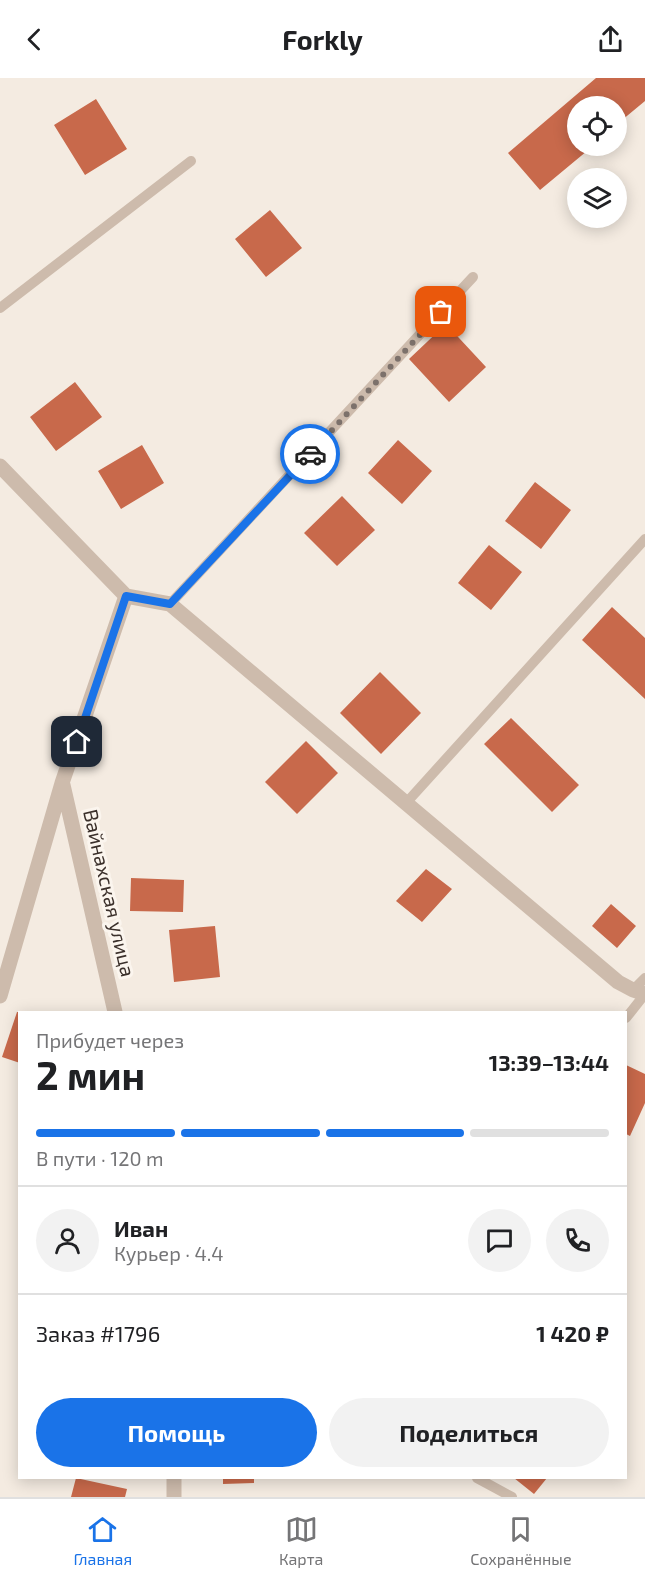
<!DOCTYPE html>
<html lang="ru">
<head>
<meta charset="utf-8">
<style>
  body { margin:0; font-family:"Exo 2",sans-serif; background:#f2f2f2; color:#202124; height:100vh; display:flex; flex-direction:column; font-size:22px; white-space:nowrap }
  * { box-sizing:border-box; margin:0 }
  p { font-size:20px; color:#757577 }
  .icon { flex:none; width:33px; height:33px; fill:none; stroke:currentColor; stroke-width:2; stroke-linecap:round; stroke-linejoin:round }
  .map { position:relative; flex:1; overflow:hidden }
  .panel { position:absolute; left:18px; top:933px; width:609px; height:468px; display:flex; flex-direction:column; background:#fff; border-radius:0px; box-shadow:0 3px 15px #0003 }
  .panel>* { flex:none }
  .tools { position:absolute; left:567px; top:18px; display:grid; gap:12px }
  .tools a { display:grid; place-items:center; width:60px; height:60px; border-radius:50%; background:#fff; box-shadow:0 3px 15px #0003; font-size:30px }
  .pin { position:absolute; display:grid; place-items:center; width:51px; height:51px; color:#fff; margin:-26px; border-radius:12px; box-shadow:0 3px 9px #0006 }
  .courier { position:absolute; display:grid; place-items:center; width:60px; height:60px; margin:-30px; border:4px solid #1a73e8; border-radius:50%; background:#fff; color:#222; box-shadow:0 2px 8px #0007 }
  .summary em { font-style:normal; font-weight:700 }
  .summary div { display:flex; flex-direction:column-reverse }
  .summary { display:flex; align-items:center; justify-content:space-between; height:102px; padding:0 18px }
  h1 { font-size:39px; font-weight:700; line-height:45px }
  .bar { display:grid; grid-template-columns:repeat(4,1fr); gap:9px 6px; align-content:center; height:72px; padding:0 18px }
  .bar i { height:8px; border-radius:4px; background:#e0e0e0 }
  .bar .active { background:#1a73e8 }
  .bar p { grid-column:span 4 }
  .line { display:flex; align-items:center; gap:15px; padding:0 18px; border-top:2px solid #e0e0e0 }
  .line div { flex:1 }
  .round { display:grid; place-items:center; flex:none; width:63px; height:63px; border-radius:32px; background:#f2f2f2 }
  .primary-button { display:flex; gap:12px; margin-top:auto; padding:12px 18px }
  .primary-button a { flex:1; height:69px; border-radius:36px; background:#1a73e8; color:#fff; font-size:24px; font-weight:700; line-height:69px; text-align:center }
  .primary-button a+a { background:#f2f2f2; color:#202124 }
  header { display:flex; justify-content:space-between; align-items:center; height:78px; padding:0 18px; background:#fff; font-size:27px; font-weight:700 }
  .dock { display:flex; justify-content:space-around; align-items:center; height:84px; border-top:2px solid #e0e0e0; background:#fff; font-size:16px; color:#757577 }
  .dock a { display:grid; justify-items:center; gap:3px }
  .dock .active { color:#1a73e8 }
  .map>svg:first-child { display:block }
</style>
</head>
<body>
<header><svg class="icon" aria-label="back" viewBox="0 0 24 24"><path d="M15 5l-7 7 7 7"/></svg>Forkly<svg class="icon" aria-label="share" viewBox="0 0 24 24"><path d="M12 15V3M7 8l5-5 5 5M5 13v7h14v-7"/></svg></header>
<div class="map">
<svg width="645" height="1419" viewBox="0 0 645 1419">
  <rect width="100%" height="100%" fill="#f4ebe1"/>
  <path fill="#c8694b" d="M596,0H645V23L616,47V28H578V68H593L540,112L508,75Z
    M96,21L127,71L85,97L54,47Z
    M270,132L302,170L266,199L235,161Z
    M446,246L486,289L449,324L409,281Z
    M75,304L102,339L56,373L30,339Z
    M398,362L432,393L402,426L368,395Z
    M142,367L164,405L121,431L98,393Z
    M535,404L571,432L541,471L505,443Z
    M342,418L375,452L337,488L304,455Z
    M489,467L522,494L491,532L458,505Z
    M612,529L645,560V621L582,562Z
    M380,594L421,635L381,676L340,635Z
    M511,640L579,707L552,734L484,666Z
    M306,663L338,695L297,736L265,704Z
    M426,791L452,811L422,844L396,823Z
    M131,800L184,802L183,834L130,833Z
    M611,826L636,848L617,870L592,848Z
    M215,848L220,899L174,904L169,852Z
    M17,934H20V985L2,979Z
    M626,987L645,996V1025L630,1058L626,1056Z
    M76,1400L127,1411L125,1419H71Z
    M223,1400H254V1405L223,1406Z
    M514,1400H547L534,1416Z"/>
  <g fill="none" stroke-linecap="round" stroke-linejoin="round">
    <path stroke="#cdbbac" stroke-width="10" d="M0,230L191,83
      M170,526L473,199
      M407,724L645,461
      M633,912L645,900
      M626,940L645,916
      M477,1400L512,1419"/>
    <path stroke="#cdbbac" stroke-width="15" d="M0,388L126,518L170,526L618,904L633,912L645,916
      M63,707L115,934
      M0,918L62,705L126,518
      M174,1419V1400"/>
  </g>
  <g fill="none" stroke-linecap="round" stroke-linejoin="round">
    <path stroke="#7c716b" stroke-width="6" stroke-dasharray="0 10.8" d="M310,376L441,234"/>
    <path stroke="#1a73e8" stroke-width="8" d="M77,664L126,518L170,526L310,376"/>
  </g>
  <g text-anchor="middle" stroke-width="6" stroke-linejoin="round" paint-order="stroke">
    <g font-size="20" fill="#3b302b" stroke="#fbf5ee">
      <text transform="translate(109 815) rotate(77)" y="7">Вайнахская улица</text>
    </g>
  </g>
</svg>
<div class="tools">
<a><svg class="icon" aria-label="locate" viewBox="0 0 24 24"><circle cx="12" cy="12" r="6"/><path d="M12 2v4M12 18v4M2 12h4M18 12h4"/></svg></a>
<a><svg class="icon" aria-label="layers" viewBox="0 0 24 24"><path d="M12 4l9 5-9 5-9-5zM3 14l9 5 9-5"/></svg></a>
</div>
<div class="pin" style="left:441px;top:234px;background:#ea580c"><svg class="icon" aria-label="bag" viewBox="0 0 24 24"><path d="M5 8h14l-1 12H6zM9 8a3 3 0 0 1 6 0"/></svg></div>
<div class="pin" style="left:77px;top:664px;background:#1f2937"><svg class="icon" aria-label="home" viewBox="0 0 24 24"><path d="M3 11l9-7 9 7M6 9v11h12V9"/></svg></div>
<div class="courier" style="left:310px;top:376px"><svg class="icon" aria-label="car" viewBox="0 0 24 24"><path d="M5 17H2v-5l4-1 3-4h7l3 4 3 1v5h-3M9 17h6M6 11h13"/><circle cx="7" cy="17" r="2"/><circle cx="17" cy="17" r="2"/></svg></div>
<section class="panel">
<div class="summary"><div><h1>2 мин</h1><p>Прибудет через</p></div><em>13:39–13:44</em></div>
<div class="bar"><i class="active"></i><i class="active"></i><i class="active"></i><i></i><p>В пути · 120 m</p></div>
<div class="line" style="height:108px"><a class="round"><svg class="icon" aria-label="person" viewBox="0 0 24 24"><circle cx="12" cy="8" r="4"/><path d="M4 21q1-7 8-7t8 7"/></svg></a><div><b>Иван</b><p>Курьер · 4.4</p></div><a class="round"><svg class="icon" aria-label="chat" viewBox="0 0 24 24"><path d="M4 5h16v11H9l-5 4z"/></svg></a><a class="round"><svg class="icon" aria-label="phone" viewBox="0 0 24 24"><path d="M5 4h4l2 5-3 2q2 4 5 5l2-3 5 2v4C11 20 4 13 5 4z"/></svg></a></div>
<div class="line" style="height:78px"><div>Заказ #1796</div><b>1 420 ₽</b></div>
<div class="primary-button"><a>Помощь</a><a>Поделиться</a></div>
</section>
</div>
<nav class="dock">
<a class="active"><svg class="icon" aria-label="home" viewBox="0 0 24 24"><path d="M3 11l9-7 9 7M6 9v11h12V9"/></svg>Главная</a>
<a><svg class="icon" aria-label="map" viewBox="0 0 24 24"><path d="M3 6l6-2 6 2 6-2v14l-6 2-6-2-6 2zM9 4v14M15 6v14"/></svg>Карта</a>
<a><svg class="icon" aria-label="saved" viewBox="0 0 24 24"><path d="M7 4h10v16l-5-4-5 4z"/></svg>Сохранённые</a>
</nav>
</body>
</html>
